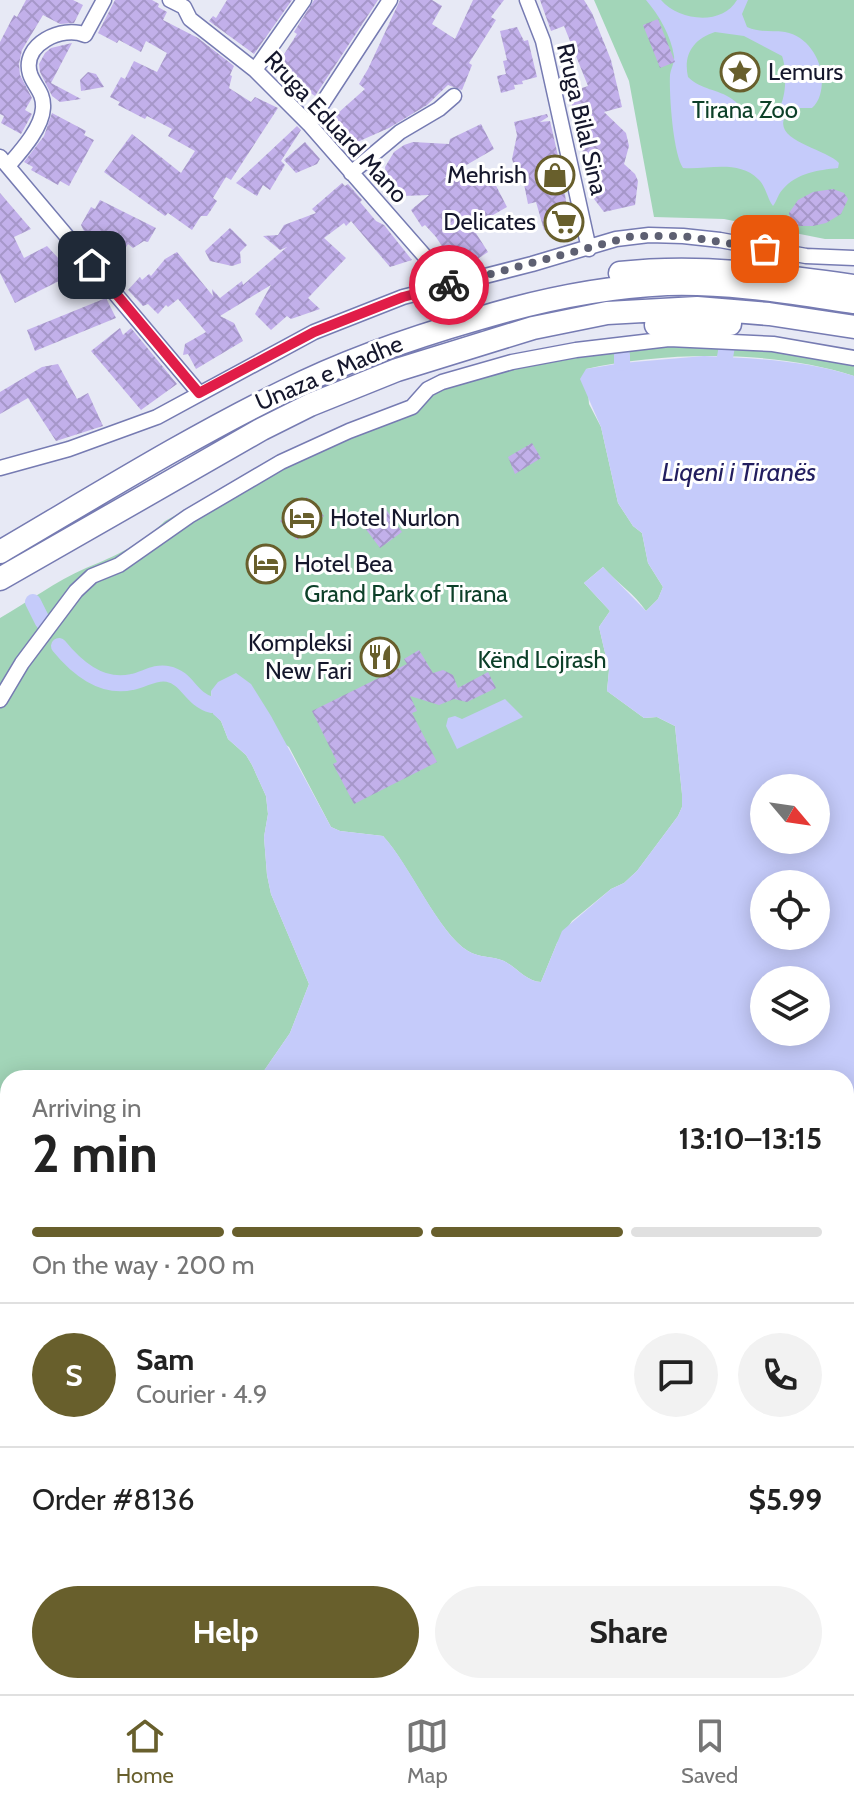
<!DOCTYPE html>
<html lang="en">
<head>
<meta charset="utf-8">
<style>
  body { margin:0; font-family:Cabin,sans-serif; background:#f2f2f2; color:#222; height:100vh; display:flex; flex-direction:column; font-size:30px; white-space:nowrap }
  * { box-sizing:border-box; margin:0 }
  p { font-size:26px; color:#767676 }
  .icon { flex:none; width:44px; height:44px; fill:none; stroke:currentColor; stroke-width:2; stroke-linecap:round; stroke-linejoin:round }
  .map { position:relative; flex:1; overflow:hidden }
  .sheet { position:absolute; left:0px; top:1070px; width:854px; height:624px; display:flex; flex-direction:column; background:#fff; border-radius:24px 24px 0 0; box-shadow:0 4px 20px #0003 }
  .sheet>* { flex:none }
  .needle { width:52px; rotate:119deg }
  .tools { position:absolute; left:750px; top:774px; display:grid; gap:16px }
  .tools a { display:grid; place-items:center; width:80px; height:80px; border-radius:50%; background:#fff; box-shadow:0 4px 20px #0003; font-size:40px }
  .pin { position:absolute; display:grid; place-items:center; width:68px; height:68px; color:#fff; margin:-34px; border-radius:16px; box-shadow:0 4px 12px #0006 }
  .courier { position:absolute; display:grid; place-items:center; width:80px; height:80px; margin:-40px; border:6px solid #e11d48; border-radius:50%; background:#fff; color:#222; box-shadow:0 2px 10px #0007 }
  .summary em { font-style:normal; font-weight:700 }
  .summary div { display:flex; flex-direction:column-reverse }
  .summary { display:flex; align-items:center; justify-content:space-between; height:136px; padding:0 32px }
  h1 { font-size:52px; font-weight:700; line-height:60px }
  .bar { display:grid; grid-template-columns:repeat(4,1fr); gap:12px 8px; align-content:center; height:96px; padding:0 32px }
  .bar i { height:10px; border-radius:6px; background:#e0e0e0 }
  .bar .on { background:#685f2c }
  .bar p { grid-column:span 4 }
  .line { display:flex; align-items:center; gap:20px; padding:0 32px; border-top:2px solid #e0e0e0 }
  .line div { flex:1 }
  .round { display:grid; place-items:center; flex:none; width:84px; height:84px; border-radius:42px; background:#f2f2f2 }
  .action { display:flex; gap:16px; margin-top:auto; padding:16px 32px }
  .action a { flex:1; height:92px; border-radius:48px; background:#685f2c; color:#fff; font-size:32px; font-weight:700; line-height:92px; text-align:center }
  .action a+a { background:#f2f2f2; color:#222 }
  .dock { display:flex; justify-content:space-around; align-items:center; height:112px; border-top:2px solid #e0e0e0; background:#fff; font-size:22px; color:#767676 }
  .dock a { display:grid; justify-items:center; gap:4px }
  .dock .on { color:#685f2c }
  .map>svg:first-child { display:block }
</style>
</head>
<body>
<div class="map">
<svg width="854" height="1694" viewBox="0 0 854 1694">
  <defs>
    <pattern id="building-cross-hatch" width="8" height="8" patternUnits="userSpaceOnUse" patternTransform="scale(2)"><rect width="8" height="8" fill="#c2b0ea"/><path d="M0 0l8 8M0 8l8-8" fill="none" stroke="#a697c9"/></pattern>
  </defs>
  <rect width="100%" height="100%" fill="#e7e9f5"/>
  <path fill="#a2d5b8" d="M594,0H854V239H825L724,219L654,217L629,81Z
    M712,341L854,361V376C776,350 665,351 586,369L589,404L601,427L618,503L633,526L642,533L648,563L663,587L658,599L646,611C635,594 617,583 603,567L584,583L610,611L599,627L609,670L607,691L644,718L657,717L675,726L682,794V807L678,816L637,871L624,883L611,889L572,921L557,943L541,982C527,982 516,967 504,961C493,956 479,958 468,951C439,934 409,864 383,836L340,831L331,827L289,747L211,691L213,713L221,721L228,739L246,755L252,765L266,796L268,814L264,837L267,875L271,894L309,984L290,1033L259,1078H8V1110L0,1103V618C28,602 56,581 86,568C116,556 141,544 165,521L310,442L363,418L431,393L543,359Z
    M7,1574H8V1672L0,1661V1577Z"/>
  <path fill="#c5cbfa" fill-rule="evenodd" d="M646,0H661C679,21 722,26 737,0H748L742,14L747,27C760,33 771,30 785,32C807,36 821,58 822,79C822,90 820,101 812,108H792C760,139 824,147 839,163L838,168C818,170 797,173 783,189C778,194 777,201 773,206C767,198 766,186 758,179C738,159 707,170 683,168C673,153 669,94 670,75C671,68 675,62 674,56C671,36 659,15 646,0ZM715,32L744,36L782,56C788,72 788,120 762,119C749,119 742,106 732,99C718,89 701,90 688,77C683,55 693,39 715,32Z
    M704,356C753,358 807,361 854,376V1694H0V1661L8,1672V1686L32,1689L38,1686H846V1078H259L290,1033L309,984L271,894L267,875L264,837L268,814L266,796L252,765L246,755L228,739L221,721L213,714L211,691L218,682L236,673L251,684L271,716L331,827L340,831L383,836C409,863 439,934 468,951C479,958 493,956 504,961C516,967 527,982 541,982L562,931L611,889L624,883L637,871L678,816L682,807V794L675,726L657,717L644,718L607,691L609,670L599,627L610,611L584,583L603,567L646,611L658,599L663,587L648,563L642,533L633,526L618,503L601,427L580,379L586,369L622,363ZM816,788V840H764V788ZM816,884V936H764V884ZM764,980H816V1032H764Z
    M505,699L523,717L457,749L446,726L448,718L455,716L462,719Z
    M0,1103L8,1110V1574L0,1577Z"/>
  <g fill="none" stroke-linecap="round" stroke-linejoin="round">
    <path stroke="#c5cbfa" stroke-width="16" d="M622,355V363
      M725,357L727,346
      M33,602L43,622
      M59,646C76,667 102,689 132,682C144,680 155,671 168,674C188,678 190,699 212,705"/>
  </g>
  <path fill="url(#building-cross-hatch)" d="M26,0H73L83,5L74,23L60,24L43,15L22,50L19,64L20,75L32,98L25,110L32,114L21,134L1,123L4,116L0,114V42L14,15L17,17Z
    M115,0H152L159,4L158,7L167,12L163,20L198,38L234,66L230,75L232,76L229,88L251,102L255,97L278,108L231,180L226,177L213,198L217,201L207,216H201L192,230L168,213L165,216L104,172L132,134L181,173L195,151L168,136L172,129L147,116L145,119L118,105L120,102L110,97L121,77L125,79L134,61L157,72L167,53L146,41L141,52L119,40L117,43L98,33Z
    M227,0H292L254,54L209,21L213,16L216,18Z
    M314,0H378L315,96L309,92L306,95L281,79L283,76L270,68L278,56L281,59L288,48L297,34L294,32Z
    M400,0H432L442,6L432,24L455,39L473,0H504L491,17L496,20L469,63L472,65L462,90L448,85L427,105L389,128L346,147L330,129L331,125L338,113L365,89L359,84L368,69Z
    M540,0H584L592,13L611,60L622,107L604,112L626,133L629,146L624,164L635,174L638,181L635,205L604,212L591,195L590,181L595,168L585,160L580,144L587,117L576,121L569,94L582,91V88L588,86L564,26L551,31Z
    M658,19L675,62L660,68L643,25Z
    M517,27L524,41L528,40L537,77L522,81L523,84L514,85L515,89L501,93L497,76L506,74L503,61L507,60L500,31Z
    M72,43L51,83L81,99L60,102L52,96L40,72L39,64L45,53L51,48Z
    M88,72L96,74L104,87L81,91L80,80Z
    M52,113L86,131L84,135L94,140L69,186L60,181L58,185L31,170L33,167L24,162L44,136Z
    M547,114L548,117L540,122L550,121L558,156L553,160L560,186L565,194L569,225L544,230L536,202L528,204L523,179L520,184L512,159L517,135L514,122Z
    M481,124L494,149L444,178L490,174L507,207L472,227L488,252L476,260L466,263L447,254L436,237L425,225L422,227L411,210L429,195L403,196L397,185L386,176L385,167L394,152L404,145L413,142L449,144L450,139Z
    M297,126L301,130L281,161L285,165L270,190L263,185L257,196L236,183Z
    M305,142L320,159L317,164L296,173L284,160Z
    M342,183L345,186L348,184L362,200L360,202L376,221L384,225L412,260L390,267L351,221L346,226L344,223L324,238L346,258L308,298L320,309L291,319L287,316L271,330L255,314L271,285L220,316L234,323L243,341L196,369L188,354L183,355L185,344L206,332L178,299L168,307L166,305L158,314L148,304L143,306L128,290L140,277L142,280L149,274L151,276L165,259L177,252L213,296L212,289L220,298L242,281L243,285L287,247L280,250L263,236L278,235L284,225L316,213L312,209Z
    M833,189L844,193L848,199L841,214L826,223L813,226H799L790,220L789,213L798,200L813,192Z
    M0,193L31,229L14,237L24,258L47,246L73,274L15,303L0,273Z
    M100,200L156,228L148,242L144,241L133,248L128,244L121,255L86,235L81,225L91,207L95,209Z
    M230,228L247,245L240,252L241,263L232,266L210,261L205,251Z
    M106,298L116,318L35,351L27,330Z
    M120,328L123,335L131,328L177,384L141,410L91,351Z
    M58,364L77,399L88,393L103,426L56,441L28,398L0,414V392L42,367Z
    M532,443L541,458L515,474L508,457Z
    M307,497L324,516L297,540L280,521Z
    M385,508L402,532L380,548L362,524Z
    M269,545L284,566L263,582L248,561Z
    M419,650L433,673L443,670L453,675L458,688L488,672L496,688L467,702L454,699L439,705L410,696L417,711L412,713L437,762L354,804L333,764L337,762L312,711L407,664L404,659Z"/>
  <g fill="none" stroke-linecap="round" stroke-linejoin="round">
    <defs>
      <path id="minor" d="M170,0L184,7L190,19L255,70L309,124L450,285
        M527,0L543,41L589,249
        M255,70L304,0
        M309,124L390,0
        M0,157L199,393
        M8,166C21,151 42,128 43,108C44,92 34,86 30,74C21,44 63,25 85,35L104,0
        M351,173L400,132L439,109L454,96
        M0,468L69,449L157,417L314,332L403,297L532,264L616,239L649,235L683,236L720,240L806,256L854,258
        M0,700L22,663L76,591L92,576L119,565L189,516L281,462L349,431L412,407L428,389L442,382L512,362L576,350L669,339L773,344L854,358"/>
      <path id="highway" d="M620,273C700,264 776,275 854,286
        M656,325L730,324
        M0,552C94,497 187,439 285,391C346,360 411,338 477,319C539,300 603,287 667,284C730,282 792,293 854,302
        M0,579L262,429L310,405L397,370L533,328L607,313L697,308L769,314L854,327"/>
    </defs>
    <use href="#minor" stroke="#767bb2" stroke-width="17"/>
    <use href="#highway" stroke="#767bb2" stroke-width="25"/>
    <use href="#minor" stroke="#fff" stroke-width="14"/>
    <use href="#highway" stroke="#fff" stroke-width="22"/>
  </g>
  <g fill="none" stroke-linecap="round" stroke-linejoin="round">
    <path stroke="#5e6072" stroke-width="8" stroke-dasharray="0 14.4" d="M449,285L633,236H683L765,249"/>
    <path stroke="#e11d48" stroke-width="10" d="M92,265L199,393L314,332L403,297L449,285"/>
  </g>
  <defs>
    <symbol id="sight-ring" viewBox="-11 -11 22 22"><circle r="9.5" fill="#fff" stroke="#685f2c" stroke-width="1.5"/><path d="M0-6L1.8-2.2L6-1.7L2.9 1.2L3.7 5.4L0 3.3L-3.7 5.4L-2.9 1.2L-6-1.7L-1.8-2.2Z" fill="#685f2c"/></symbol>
    <symbol id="shop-ring" viewBox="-11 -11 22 22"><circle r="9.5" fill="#fff" stroke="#685f2c" stroke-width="1.5"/><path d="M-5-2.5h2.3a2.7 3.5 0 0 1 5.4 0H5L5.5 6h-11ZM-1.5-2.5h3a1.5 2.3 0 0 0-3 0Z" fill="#685f2c"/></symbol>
    <symbol id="supermarket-ring" viewBox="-11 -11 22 22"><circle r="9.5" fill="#fff" stroke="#685f2c" stroke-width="1.5"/><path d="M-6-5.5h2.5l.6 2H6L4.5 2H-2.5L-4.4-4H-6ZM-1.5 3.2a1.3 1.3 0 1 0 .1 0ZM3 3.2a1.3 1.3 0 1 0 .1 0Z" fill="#685f2c"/></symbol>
    <symbol id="hotel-ring" viewBox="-11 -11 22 22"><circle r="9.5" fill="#fff" stroke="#685f2c" stroke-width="1.5"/><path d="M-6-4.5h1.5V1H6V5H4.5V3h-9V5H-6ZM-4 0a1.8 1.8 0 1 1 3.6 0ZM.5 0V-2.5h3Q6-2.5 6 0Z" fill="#685f2c"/></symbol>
    <symbol id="restaurant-ring" viewBox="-11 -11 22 22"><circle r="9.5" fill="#fff" stroke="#685f2c" stroke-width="1.5"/><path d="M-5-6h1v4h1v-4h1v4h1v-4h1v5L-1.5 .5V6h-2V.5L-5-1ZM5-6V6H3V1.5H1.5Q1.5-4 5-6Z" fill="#685f2c"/></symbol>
  </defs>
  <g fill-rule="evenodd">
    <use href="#sight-ring" x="718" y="50" width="44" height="44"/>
    <use href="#shop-ring" x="533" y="153" width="44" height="44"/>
    <use href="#supermarket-ring" x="542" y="200" width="44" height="44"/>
    <use href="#hotel-ring" x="280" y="496" width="44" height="44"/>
    <use href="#hotel-ring" x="244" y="542" width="44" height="44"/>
    <use href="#restaurant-ring" x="358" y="635" width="44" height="44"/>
  </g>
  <g text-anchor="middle" stroke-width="6" stroke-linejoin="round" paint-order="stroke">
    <g font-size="24" fill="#15172c" stroke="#fff" text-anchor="start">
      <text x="768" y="80">Lemurs</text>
      <text x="527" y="183" text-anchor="end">Mehrish</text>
      <text x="536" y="230" text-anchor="end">Delicates</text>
      <text x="330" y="526">Hotel Nurlon</text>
      <text x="294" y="572">Hotel Bea</text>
      <text x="352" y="651" text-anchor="end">Kompleksi<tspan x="352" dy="28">New Fari</tspan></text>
    </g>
    <g font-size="24" fill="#0d4029" stroke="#fff">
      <text x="745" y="118">Tirana Zoo</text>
      <text x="406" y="602">Grand Park of Tirana</text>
      <text x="542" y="668">Kënd Lojrash</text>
    </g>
    <g font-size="24" fill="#15172c" stroke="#fff">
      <text transform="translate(582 119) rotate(77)" y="8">Rruga Bilal Sina</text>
      <text transform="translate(336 127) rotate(47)" y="8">Rruga Eduard Mano</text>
      <text transform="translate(329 373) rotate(-23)" y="8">Unaza e Madhe</text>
    </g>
    <g font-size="26" font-style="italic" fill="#221e5f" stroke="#fff">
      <text x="739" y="481">Liqeni i Tiranës</text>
    </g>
  </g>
</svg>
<div class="tools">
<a><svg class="needle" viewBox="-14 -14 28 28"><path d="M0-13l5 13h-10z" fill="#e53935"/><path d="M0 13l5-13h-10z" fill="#767676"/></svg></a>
<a><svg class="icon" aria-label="locate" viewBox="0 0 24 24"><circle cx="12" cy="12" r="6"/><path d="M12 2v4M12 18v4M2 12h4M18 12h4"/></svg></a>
<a><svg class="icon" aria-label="layers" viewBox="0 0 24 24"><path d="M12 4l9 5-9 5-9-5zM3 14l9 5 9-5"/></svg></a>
</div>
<div class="pin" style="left:765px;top:249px;background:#ea580c"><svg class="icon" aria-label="bag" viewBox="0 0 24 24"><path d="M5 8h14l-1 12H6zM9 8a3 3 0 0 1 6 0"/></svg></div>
<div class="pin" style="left:92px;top:265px;background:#1f2937"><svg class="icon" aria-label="home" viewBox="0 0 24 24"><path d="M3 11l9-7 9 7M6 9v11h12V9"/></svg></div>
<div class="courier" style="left:449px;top:285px"><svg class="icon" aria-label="bike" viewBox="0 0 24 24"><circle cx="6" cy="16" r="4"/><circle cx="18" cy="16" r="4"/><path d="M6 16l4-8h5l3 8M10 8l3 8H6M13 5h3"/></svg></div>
<section class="sheet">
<div class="summary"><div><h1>2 min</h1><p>Arriving in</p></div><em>13:10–13:15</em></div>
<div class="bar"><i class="on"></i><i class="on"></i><i class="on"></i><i></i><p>On the way · 200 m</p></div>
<div class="line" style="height:144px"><b class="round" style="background:#685f2c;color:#fff">S</b><div><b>Sam</b><p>Courier · 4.9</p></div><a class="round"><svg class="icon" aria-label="chat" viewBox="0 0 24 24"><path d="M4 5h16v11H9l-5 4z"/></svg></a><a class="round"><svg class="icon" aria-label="phone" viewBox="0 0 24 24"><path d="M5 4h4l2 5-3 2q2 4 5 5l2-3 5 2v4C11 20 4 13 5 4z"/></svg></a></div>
<div class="line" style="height:104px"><div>Order #8136</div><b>$5.99</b></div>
<div class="action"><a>Help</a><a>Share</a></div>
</section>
</div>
<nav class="dock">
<a class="on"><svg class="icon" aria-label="home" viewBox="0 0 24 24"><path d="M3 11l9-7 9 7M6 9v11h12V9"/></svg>Home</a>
<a><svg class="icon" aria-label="map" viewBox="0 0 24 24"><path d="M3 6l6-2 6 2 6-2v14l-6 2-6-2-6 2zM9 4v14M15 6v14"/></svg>Map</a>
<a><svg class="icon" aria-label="saved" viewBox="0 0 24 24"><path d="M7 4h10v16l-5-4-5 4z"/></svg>Saved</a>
</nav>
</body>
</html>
